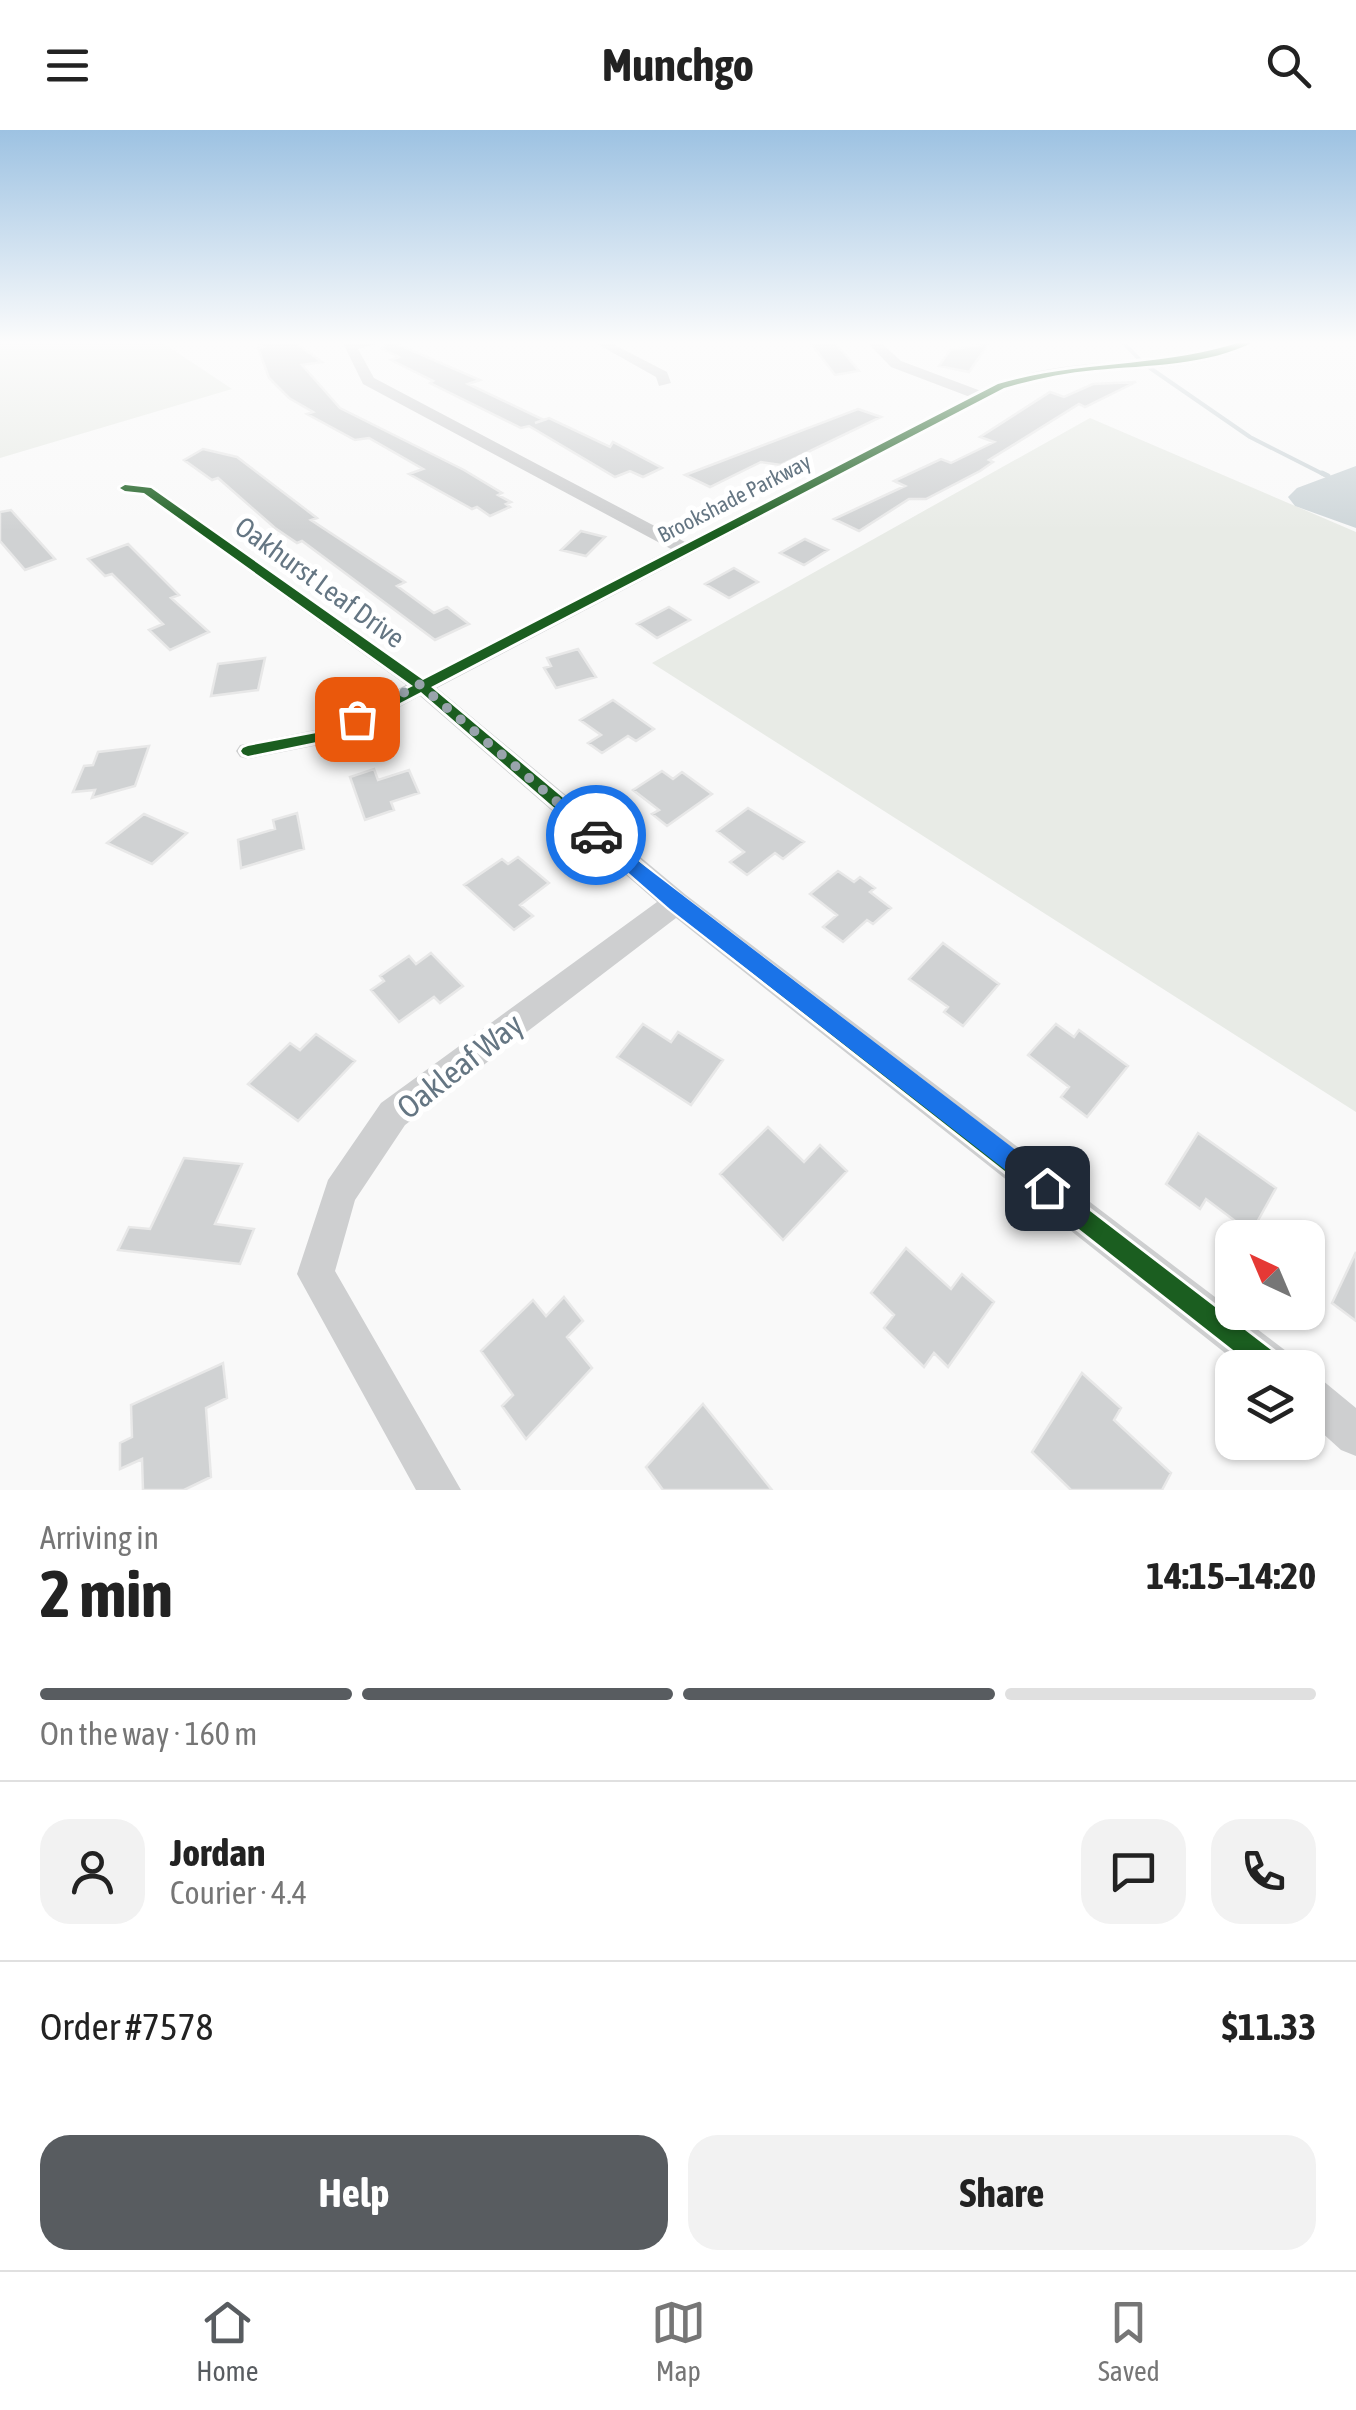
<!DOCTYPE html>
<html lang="en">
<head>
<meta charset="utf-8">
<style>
  body { margin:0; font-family:"Asap Condensed",sans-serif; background:#f2f2f2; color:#222; height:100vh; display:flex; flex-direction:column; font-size:38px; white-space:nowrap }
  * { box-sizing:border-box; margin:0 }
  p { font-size:32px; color:#767676 }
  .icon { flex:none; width:55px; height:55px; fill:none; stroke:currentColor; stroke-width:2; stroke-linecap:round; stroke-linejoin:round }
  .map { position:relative; height:1360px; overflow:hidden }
  .details { display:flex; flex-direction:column; background:#fff; flex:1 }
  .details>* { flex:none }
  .needle { width:65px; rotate:316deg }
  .controls { position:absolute; left:1215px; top:1090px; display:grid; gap:20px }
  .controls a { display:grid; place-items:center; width:110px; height:110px; border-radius:20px; background:#fff; box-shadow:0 2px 8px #0004; font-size:50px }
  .pin { position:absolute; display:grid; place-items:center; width:85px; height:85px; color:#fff; margin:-42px; border-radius:20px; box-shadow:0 5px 15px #0006 }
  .courier { position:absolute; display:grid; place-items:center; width:100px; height:100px; margin:-50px; border:8px solid #1a73e8; border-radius:50%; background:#fff; color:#222; box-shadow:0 2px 12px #0007 }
  .overview em { font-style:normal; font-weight:700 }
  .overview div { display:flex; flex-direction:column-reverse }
  .overview { display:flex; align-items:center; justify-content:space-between; height:170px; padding:0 40px }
  h1 { font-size:65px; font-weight:700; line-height:75px }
  .bar { display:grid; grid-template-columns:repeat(4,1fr); gap:15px 10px; align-content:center; height:120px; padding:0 40px }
  .bar i { height:12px; border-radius:8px; background:#e0e0e0 }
  .bar .on { background:#585c60 }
  .bar p { grid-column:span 4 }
  .line { display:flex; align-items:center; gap:25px; padding:0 40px; border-top:2px solid #e0e0e0 }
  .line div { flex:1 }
  .round { display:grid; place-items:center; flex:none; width:105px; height:105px; border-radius:30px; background:#f2f2f2 }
  .cta { display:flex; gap:20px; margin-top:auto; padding:20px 40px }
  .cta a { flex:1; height:115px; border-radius:30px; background:#585c60; color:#fff; font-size:40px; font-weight:700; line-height:115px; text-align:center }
  .cta a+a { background:#f2f2f2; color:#222 }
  header { display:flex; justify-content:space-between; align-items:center; height:130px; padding:0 40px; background:#fff; font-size:45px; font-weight:700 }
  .tab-bar { display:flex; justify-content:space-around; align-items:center; height:140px; border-top:2px solid #e0e0e0; background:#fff; font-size:28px; color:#767676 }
  .tab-bar a { display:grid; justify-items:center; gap:5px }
  .tab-bar .on { color:#585c60 }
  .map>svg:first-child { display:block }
</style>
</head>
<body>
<header><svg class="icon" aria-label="menu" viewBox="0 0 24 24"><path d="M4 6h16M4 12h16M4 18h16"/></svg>Munchgo<svg class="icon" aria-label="search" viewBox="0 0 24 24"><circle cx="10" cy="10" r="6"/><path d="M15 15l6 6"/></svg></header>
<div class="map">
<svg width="1356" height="1360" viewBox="0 0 1356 1360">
  <rect width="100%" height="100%" fill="#f9f9f9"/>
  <path fill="#e8ebe6" d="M0,211H160L232,259L0,328Z
    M1090,288L1356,402V982L652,533Z"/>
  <path fill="#ced6d9" d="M1356,336V398L1295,376L1288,367L1297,358Z"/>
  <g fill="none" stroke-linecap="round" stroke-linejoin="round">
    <path stroke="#ced6d9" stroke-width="4" d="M1122,211L1139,229
      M1150,238L1250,307L1327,346"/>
    <path stroke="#ced6d9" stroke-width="5" d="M1322,343L1328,346"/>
  </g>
  <path fill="#d0d2d3" stroke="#e8e8e8" stroke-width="2.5" d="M255,211H293L322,232L302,235L340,278L464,340L502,363L498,365L511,372L506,374L510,377L490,386L477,377L472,379L409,344L423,339L369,308L355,310L307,284L313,282L289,268L269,248L258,218L263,217Z
    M390,211L480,250L468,254L544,290L535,293L549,288L610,317L613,312L662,338L643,347L630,341L615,347L529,296L521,298L430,253L433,251L391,230L399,227L381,218Z
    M809,211H834L859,241L835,245Z
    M989,213L969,242L939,236L950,220Z
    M1136,252L1085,277L1079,274L989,330L993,332L980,341L926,369H909L859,401L834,389L905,356L894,351L941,329L951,333L994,312L980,307L1050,262L1064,267L1093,254Z
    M858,279L881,287L781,335L761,332L710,357L685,345Z
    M203,319L237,327L317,388L311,390L405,452L397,456L434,483L447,477L469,494L435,510L302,411L297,413L275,398L218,348L212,350L184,330Z
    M11,380L55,429L25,440L0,411V382Z
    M581,401L605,407L586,426L561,420Z
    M805,409L828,420L804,435L780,423Z
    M128,414L179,465L171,468L209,502L170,520L149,500L163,494L112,444L105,446L88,429Z
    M734,438L758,452L729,468L705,454Z
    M669,477L690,490L657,508L637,494Z
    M578,519L596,547L556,558L544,538L551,536L547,528Z
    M265,528L258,560L211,566L218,534Z
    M613,570L654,599L636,611L628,606L602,623L588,613L601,605L580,590Z
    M149,616L135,656L92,668L95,660L73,662L84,636L93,635L98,622Z
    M374,639L378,650L409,640L419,663L391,672L394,680L365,690L350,647Z
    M662,641L673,649L682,642L712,664L667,696L652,684L659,680L633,660Z
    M748,678L804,712L783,729L775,723L747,745L730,732L744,722L717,701Z
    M297,683L304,719L241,738L238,710L275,699L273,690Z
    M144,684L187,703L152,734L107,713Z
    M518,727L549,753L520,775L533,786L514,800L464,755L502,729L508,734Z
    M838,741L854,752L860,747L875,758L870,762L891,778L873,794L867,790L843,812L823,797L837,785L810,764Z
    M943,813L999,854L963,896L944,882L948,877L909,849Z
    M431,823L463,856L440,873L434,867L399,892L371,860L384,851L380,846L409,826L416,834Z
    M643,894L671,912L678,902L723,930L691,975L617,927Z
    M1056,894L1074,907L1079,900L1128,936L1087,987L1061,967L1069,957L1028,925Z
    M316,904L355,931L298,991L248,954L290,913L300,920Z
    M768,997L804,1032L820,1015L847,1041L783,1110L720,1044Z
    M1198,1003L1276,1058L1251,1103L1206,1069L1200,1079L1166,1054Z
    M184,1028L242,1034L215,1094L254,1099L240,1134L118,1120L129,1097L150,1099Z
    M906,1118L951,1159L962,1144L994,1172L948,1237L934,1223L924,1237L884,1198L894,1185L871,1163Z
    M1356,1122V1191L1332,1173Z
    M564,1167L583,1191L567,1207L592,1238L526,1309L502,1276L513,1265L481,1221L533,1170L546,1186Z
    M223,1233L227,1268L206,1278L211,1347L184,1360H143L142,1329L120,1339V1313L132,1307L131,1275Z
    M1082,1243L1121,1278L1114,1290L1171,1343L1162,1360H1071L1032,1322Z
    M703,1274L772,1360H663L646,1337Z"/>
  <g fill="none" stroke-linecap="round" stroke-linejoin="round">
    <path fill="#cecfd0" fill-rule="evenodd" d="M342,211H386L358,219L374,248L685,412L970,267L891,237L866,211H879L901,231L981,261C1045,228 1119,236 1188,224C1212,220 1233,211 1257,211C1215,242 1120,238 1067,245C1046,247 1026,253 1006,259L437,558L686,765L1290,1224L1296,1238H1244L676,788L405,995L355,1070L335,1141L461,1360H416L297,1144L328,1050L381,973L657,772L420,566L334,612L248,629L240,627L236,621L240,615L320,599L406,555L143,365L117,358L125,353L153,356L423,547L671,419L363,254Z
      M592,211H607L667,242L671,253L659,256L656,247Z
      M1308,1244L1322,1250L1356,1278V1326L1341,1320L1308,1290Z"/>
    <defs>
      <path id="cycleway" d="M1244,211H1255C1208,236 1148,235 1095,240C1064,243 1034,249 1004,258L431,557L682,768L1284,1230L1288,1238H1256L670,778L421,562L331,609L248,626L243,624L241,621L243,618L248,616L322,602L413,556L144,363L125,361L120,358L125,355L151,358L423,550L998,254C1079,230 1164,238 1244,211Z"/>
    </defs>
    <use href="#cycleway" stroke="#fff" stroke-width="6"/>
    <use href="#cycleway" fill="#1b5e20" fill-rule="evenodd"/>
  </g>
  <linearGradient id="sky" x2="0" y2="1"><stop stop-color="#9dc2e2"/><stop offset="0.53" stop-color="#fcfcfc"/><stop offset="1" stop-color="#fcfcfc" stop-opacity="0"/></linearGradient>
  <rect width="1356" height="401" fill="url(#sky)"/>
  <path fill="#1a73e8" d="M596,699L1055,1050V1066H1039L670,779L590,709L587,705Z"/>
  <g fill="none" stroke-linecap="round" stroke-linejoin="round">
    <path stroke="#99a4ac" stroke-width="10" stroke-dasharray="0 18" d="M357,589L419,554L596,705"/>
  </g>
  <g text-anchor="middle" stroke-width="10" stroke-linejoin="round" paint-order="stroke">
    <g font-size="22" fill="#657683" stroke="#fff">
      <text transform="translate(734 368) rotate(-27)" y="8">Brookshade Parkway</text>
    </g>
    <g font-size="28" fill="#657683" stroke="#fff">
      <text transform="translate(320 452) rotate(36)" y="10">Oakhurst Leaf Drive</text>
    </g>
    <g font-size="32" fill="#657683" stroke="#fff">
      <text transform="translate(460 936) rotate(-38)" y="11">Oakleaf Way</text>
    </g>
  </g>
</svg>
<div class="controls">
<a><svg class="needle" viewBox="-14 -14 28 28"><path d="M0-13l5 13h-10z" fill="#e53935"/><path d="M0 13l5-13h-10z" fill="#767676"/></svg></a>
<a><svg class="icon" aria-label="layers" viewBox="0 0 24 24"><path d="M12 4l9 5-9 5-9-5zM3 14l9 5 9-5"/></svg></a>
</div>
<div class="pin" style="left:357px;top:589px;background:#ea580c"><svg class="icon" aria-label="bag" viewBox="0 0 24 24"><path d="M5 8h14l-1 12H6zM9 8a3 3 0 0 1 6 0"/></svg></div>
<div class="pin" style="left:1047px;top:1058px;background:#1f2937"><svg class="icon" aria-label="home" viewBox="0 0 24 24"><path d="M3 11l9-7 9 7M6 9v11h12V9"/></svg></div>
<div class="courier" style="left:596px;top:705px"><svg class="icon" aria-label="car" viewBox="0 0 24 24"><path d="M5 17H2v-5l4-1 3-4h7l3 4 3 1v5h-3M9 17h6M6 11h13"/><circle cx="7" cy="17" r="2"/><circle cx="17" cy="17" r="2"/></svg></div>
</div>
<section class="details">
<div class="overview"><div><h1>2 min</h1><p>Arriving in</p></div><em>14:15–14:20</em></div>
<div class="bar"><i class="on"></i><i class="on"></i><i class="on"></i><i></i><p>On the way · 160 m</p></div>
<div class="line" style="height:180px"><a class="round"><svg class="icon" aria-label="person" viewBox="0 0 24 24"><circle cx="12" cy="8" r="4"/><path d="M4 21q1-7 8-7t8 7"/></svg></a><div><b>Jordan</b><p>Courier · 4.4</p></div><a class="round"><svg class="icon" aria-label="chat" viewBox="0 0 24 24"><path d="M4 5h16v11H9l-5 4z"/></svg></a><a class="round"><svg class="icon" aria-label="phone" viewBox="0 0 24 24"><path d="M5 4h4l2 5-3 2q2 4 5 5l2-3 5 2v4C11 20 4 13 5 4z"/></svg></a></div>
<div class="line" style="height:130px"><div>Order #7578</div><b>$11.33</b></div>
<div class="cta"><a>Help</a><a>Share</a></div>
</section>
<nav class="tab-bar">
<a class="on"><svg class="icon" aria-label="home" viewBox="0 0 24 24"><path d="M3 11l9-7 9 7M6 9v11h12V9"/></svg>Home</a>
<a><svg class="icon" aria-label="map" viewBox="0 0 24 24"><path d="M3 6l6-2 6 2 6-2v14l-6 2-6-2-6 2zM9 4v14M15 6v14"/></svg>Map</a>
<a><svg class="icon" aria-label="saved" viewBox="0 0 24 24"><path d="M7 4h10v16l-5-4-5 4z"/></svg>Saved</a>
</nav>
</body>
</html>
